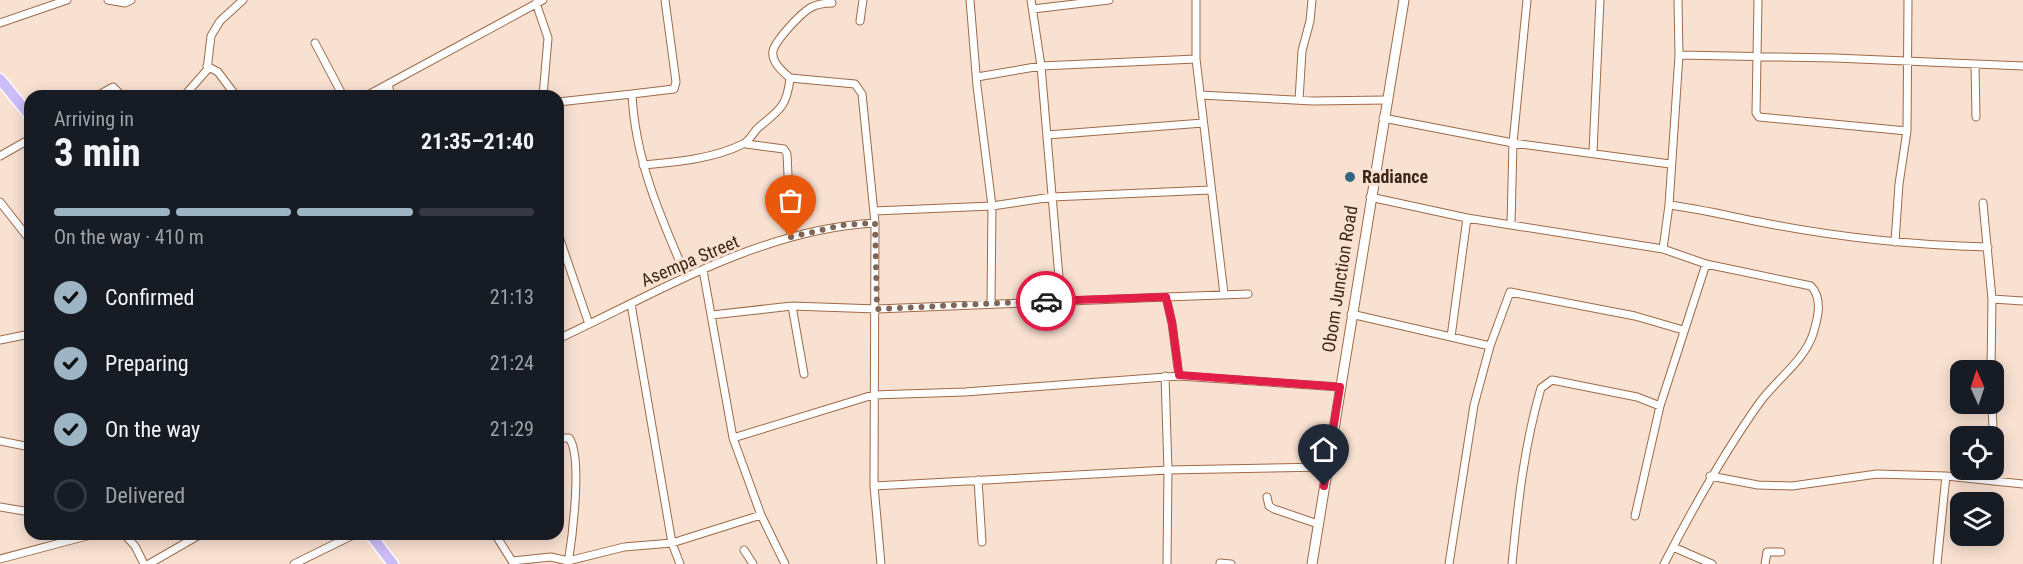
<!DOCTYPE html>
<html lang="en">
<head>
<meta charset="utf-8">
<style>
  body { margin:0; font-family:"Roboto Condensed",sans-serif; background:#242831; color:#f1f3f6; height:100vh; display:flex; flex-direction:column; font-size:22px; white-space:nowrap }
  * { box-sizing:border-box; margin:0 }
  p { font-size:20px; color:#9ea1a6 }
  .icon { flex:none; width:33px; height:33px; fill:none; stroke:currentColor; stroke-width:2; stroke-linecap:round; stroke-linejoin:round }
  .map { position:relative; flex:1; overflow:hidden }
  .side { position:absolute; left:24px; top:90px; width:540px; height:450px; display:flex; flex-direction:column; background:#171b24; border-radius:18px; box-shadow:0 3px 15px #0003 }
  .side>* { flex:none }
  .needle { width:39px; rotate:357deg }
  .buttons { position:absolute; left:1950px; top:360px; display:grid; gap:12px }
  .buttons a { display:grid; place-items:center; width:54px; height:54px; border-radius:12px; background:#171b24; box-shadow:0 3px 15px #0003; font-size:30px }
  .pin { position:absolute; display:grid; place-items:center; width:51px; height:51px; color:#fff; margin:-62px -26px; border-radius:50% 50% 50% 0; rotate:-45deg; box-shadow:0 0 6px #0007 }
  .pin .icon { rotate:45deg }
  .courier { position:absolute; display:grid; place-items:center; width:60px; height:60px; margin:-30px; border:4px solid #e11d48; border-radius:50%; background:#fff; color:#222; box-shadow:0 2px 8px #0007 }
  .overview em { font-style:normal; font-weight:700 }
  .overview div { display:flex; flex-direction:column-reverse }
  .overview { display:flex; align-items:center; justify-content:space-between; height:102px; padding:0 30px }
  h1 { font-size:39px; font-weight:700; line-height:45px }
  .bar { display:grid; grid-template-columns:repeat(4,1fr); gap:9px 6px; align-content:center; height:72px; padding:0 30px }
  .bar i { height:8px; border-radius:4px; background:#363941 }
  .bar .selected { background:#9cb4c3 }
  .bar p { grid-column:span 4 }
  ol { padding:0 30px; list-style:none }
  li { display:flex; align-items:center; gap:18px; height:66px }
  li p { margin-inline-start:auto }
  li .icon { padding:6px; border-radius:50%; background:#9cb4c3; color:#111; stroke-width:4 }
  li:last-child { color:#9ea1a6 }
  li i { width:33px; height:33px; border:3px solid #363941; border-radius:50% }
  .map>svg:first-child { display:block }
</style>
</head>
<body>
<div class="map">
<svg width="2023" height="564" viewBox="0 0 2023 564">
  <rect width="100%" height="100%" fill="#f9e1d2"/>
  <g fill="none" stroke-linecap="round" stroke-linejoin="round">
    <defs>
      <path id="minor" d="M108,0L125,3L131,0
        M665,0L676,82L674,89L632,94C635,159 660,216 686,276
        M970,0L977,86L992,206L991,303
        M1031,0L1041,66L1061,301
        M1196,0V59L1224,294
        M1758,0L1756,113L1759,117L1907,131
        M536,3L548,38L543,96
        M832,3C824,3 817,4 810,8C800,14 775,41 773,51C771,62 783,72 790,78L855,84L862,94L875,223L874,486L881,564
        M1033,9L1109,0
        M860,21L863,0
        M0,23L67,0
        M315,43L343,96
        M1679,55L1835,58L2023,66
        M1975,65L1976,117
        M207,66L218,72L236,96
        M977,77L1041,66L1196,59
        M388,84L391,96
        M1200,95L1313,101L1386,100
        M97,96L113,87L122,96
        M184,96L207,70L211,36L220,21L243,0
        M366,96L543,0
        M1299,100L1302,51L1310,21L1312,0
        M558,102L632,94
        M1383,118L1513,143L1670,164
        M1047,135L1203,123
        M746,144L784,149L787,154L791,237
        M1593,152L1600,0
        M0,156L30,139
        M643,165C676,162 713,159 743,144C750,141 753,132 759,127C779,110 787,107 790,78
        M1370,197L1467,218L1663,249L1706,264L1811,286C1823,299 1818,318 1813,334C1804,361 1777,379 1760,402C1723,454 1693,508 1664,564
        M0,202L30,240
        M1983,203L1992,299L1991,370
        M1669,205C1700,209 1729,216 1760,222C1834,237 1911,245 1988,247
        M874,211L992,206L1052,197L1211,190
        M1511,224L1513,143L1527,0
        M558,234L589,324
        M1895,242L1899,184L1907,131L1908,0
        M1663,249L1669,205L1679,55L1678,0
        M703,270L733,438L761,515L785,564
        M1166,297L1248,294
        M1992,299L2023,301
        M631,304L672,543L680,564
        M792,306L804,374
        M1351,314L1490,346
        M712,315L792,306L877,309L1166,297L1172,323L1179,376
        M1451,337L1467,218
        M558,339C659,292 761,229 875,223
        M0,340L30,334
        M1165,376L1168,470L1167,564
        M1992,404L1995,480
        M558,438H569C583,456 572,539 568,564
        M733,438L873,395L965,392L1179,376L1340,387
        M0,441L30,447
        M1710,476L1758,485L1792,486L1877,474L1946,476L2023,484
        M978,480L982,542
        M874,486L1168,470L1327,467
        M1267,497L1269,506L1274,509L1318,524
        M0,507L30,512
        M1635,516L1660,406L1706,264
        M124,534L135,546L144,564
        M495,534L512,561L551,557L568,561L624,547L672,543L761,515
        M1673,547L1712,564
        M744,550L753,564
        M0,559L94,534
        M1220,563L1231,564
        M149,564L201,534
        M294,564L355,534
        M1449,564L1474,405L1490,346L1510,292L1635,316L1683,330
        M1512,564C1518,503 1524,446 1541,388L1552,380L1637,397L1660,406
        M1765,564L1767,552H1781
        M1937,564L1946,476"/>
      <path id="secondary" d="M1312,564L1404,0"/>
      <path id="primary" d="M0,79L30,116
        M370,534L393,564"/>
    </defs>
    <use href="#minor" stroke="#9e6a46" stroke-width="9"/>
    <use href="#secondary" stroke="#9e6a46" stroke-width="11"/>
    <use href="#primary" stroke="#fff" stroke-width="13"/>
    <use href="#minor" stroke="#fff" stroke-width="7"/>
    <use href="#secondary" stroke="#fff" stroke-width="9"/>
    <use href="#primary" stroke="#ccbcf8" stroke-width="10"/>
  </g>
  <g fill="none" stroke-linecap="round" stroke-linejoin="round">
    <path stroke="#7f6859" stroke-width="6" stroke-dasharray="0 10.8" d="M791,237L843,225L875,223L877,309L1046,301"/>
    <path stroke="#e11d48" stroke-width="8" d="M1046,301L1166,297L1172,323L1179,375L1340,387L1324,486"/>
  </g>
  <circle fill="#336784" stroke="#f9e1d2" stroke-width="2" cx="1350" cy="177" r="6"/>
  <g text-anchor="middle" stroke-width="6" stroke-linejoin="round" paint-order="stroke">
    <g font-size="18" font-weight="bold" fill="#3d2718" stroke="#f9e1d2" text-anchor="start">
      <text x="1362" y="183">Radiance</text>
    </g>
    <g font-size="18" fill="#3d2718" stroke="#f9e1d2">
      <text transform="translate(690 261) rotate(-23)" y="6">Asempa Street</text>
      <text transform="translate(1340 279) rotate(-81)" y="6">Obom Junction Road</text>
    </g>
  </g>
</svg>
<div class="buttons">
<a><svg class="needle" viewBox="-14 -14 28 28"><path d="M0-13l5 13h-10z" fill="#e53935"/><path d="M0 13l5-13h-10z" fill="#9ea1a6"/></svg></a>
<a><svg class="icon" aria-label="locate" viewBox="0 0 24 24"><circle cx="12" cy="12" r="6"/><path d="M12 2v4M12 18v4M2 12h4M18 12h4"/></svg></a>
<a><svg class="icon" aria-label="layers" viewBox="0 0 24 24"><path d="M12 4l9 5-9 5-9-5zM3 14l9 5 9-5"/></svg></a>
</div>
<div class="pin" style="left:791px;top:237px;background:#ea580c"><svg class="icon" aria-label="bag" viewBox="0 0 24 24"><path d="M5 8h14l-1 12H6zM9 8a3 3 0 0 1 6 0"/></svg></div>
<div class="pin" style="left:1324px;top:486px;background:#1f2937"><svg class="icon" aria-label="home" viewBox="0 0 24 24"><path d="M3 11l9-7 9 7M6 9v11h12V9"/></svg></div>
<div class="courier" style="left:1046px;top:301px"><svg class="icon" aria-label="car" viewBox="0 0 24 24"><path d="M5 17H2v-5l4-1 3-4h7l3 4 3 1v5h-3M9 17h6M6 11h13"/><circle cx="7" cy="17" r="2"/><circle cx="17" cy="17" r="2"/></svg></div>
<section class="side">
<div class="overview"><div><h1>3 min</h1><p>Arriving in</p></div><em>21:35–21:40</em></div>
<div class="bar"><i class="selected"></i><i class="selected"></i><i class="selected"></i><i></i><p>On the way · 410 m</p></div>
<ol>
<li><svg class="icon" aria-label="check" viewBox="0 0 24 24"><path d="M5 12l5 5 9-10"/></svg>Confirmed<p>21:13</p></li>
<li><svg class="icon" aria-label="check" viewBox="0 0 24 24"><path d="M5 12l5 5 9-10"/></svg>Preparing<p>21:24</p></li>
<li><svg class="icon" aria-label="check" viewBox="0 0 24 24"><path d="M5 12l5 5 9-10"/></svg>On the way<p>21:29</p></li>
<li><i></i>Delivered</li>
</ol>
</section>
</div>
</body>
</html>
